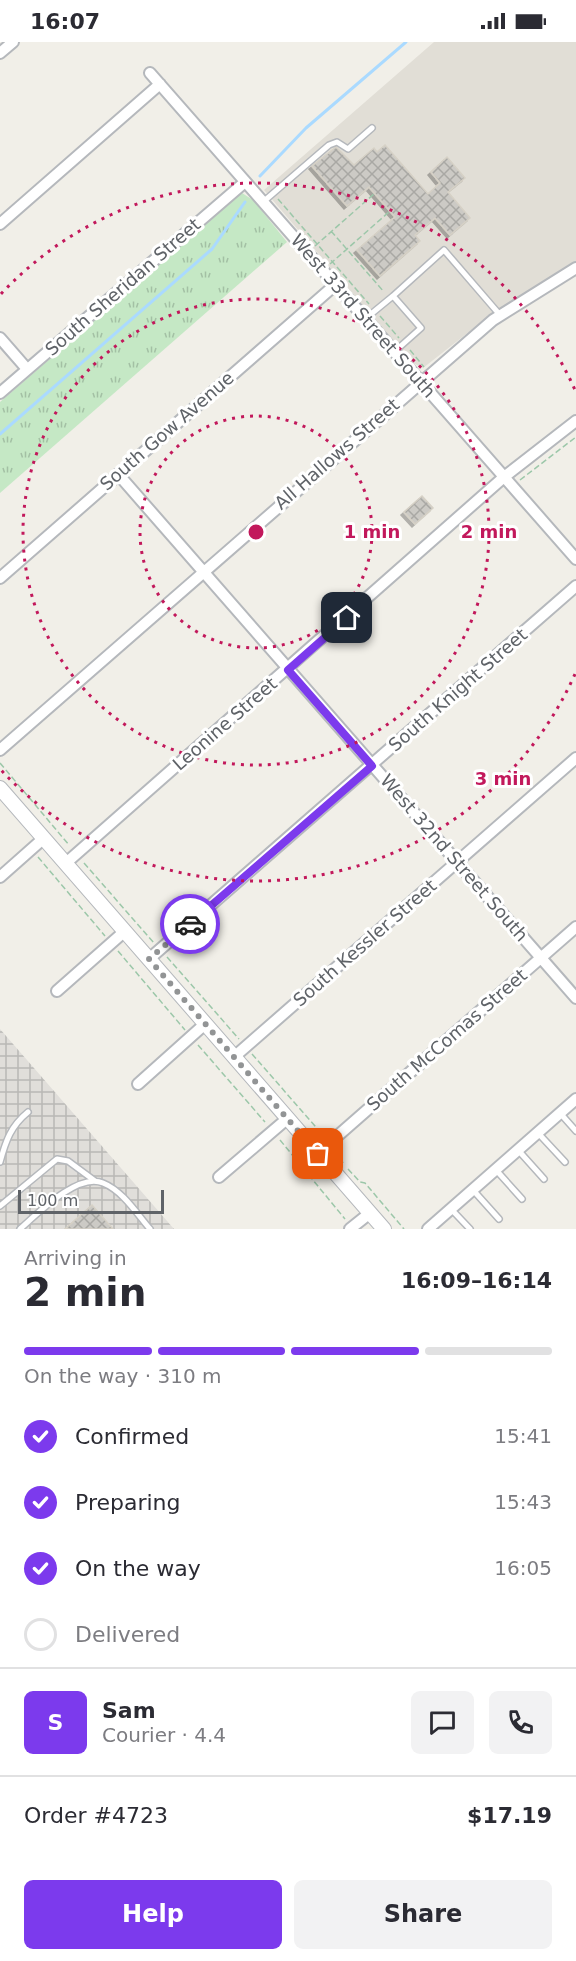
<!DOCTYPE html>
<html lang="en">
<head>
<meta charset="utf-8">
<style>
  body { margin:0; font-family:"DejaVu Sans",sans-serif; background:#f2f2f3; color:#2b2b33; height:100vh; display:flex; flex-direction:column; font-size:22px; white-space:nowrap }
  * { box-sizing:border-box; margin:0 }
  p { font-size:20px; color:#7c7c81 }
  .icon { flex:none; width:33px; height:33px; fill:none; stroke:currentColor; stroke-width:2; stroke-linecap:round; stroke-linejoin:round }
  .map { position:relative; height:1187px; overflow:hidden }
  .details { display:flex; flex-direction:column; background:#fff; flex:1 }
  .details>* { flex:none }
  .scale { position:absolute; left:18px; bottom:15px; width:146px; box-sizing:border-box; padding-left:6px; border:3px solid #5f6368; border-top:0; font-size:16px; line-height:21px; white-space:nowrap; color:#5f6368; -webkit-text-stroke:4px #fff; paint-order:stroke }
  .pin { position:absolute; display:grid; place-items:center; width:51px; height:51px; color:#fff; margin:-26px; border-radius:12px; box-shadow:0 3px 9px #0006 }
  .courier { position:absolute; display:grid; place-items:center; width:60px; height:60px; margin:-30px; border:4px solid #7c3aed; border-radius:50%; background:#fff; color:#222; box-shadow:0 2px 8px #0007 }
  .summary em { font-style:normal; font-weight:600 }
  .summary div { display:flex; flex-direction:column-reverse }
  .summary { display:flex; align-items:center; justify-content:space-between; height:102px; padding:0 24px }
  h1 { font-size:39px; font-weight:600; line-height:45px }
  .bar { display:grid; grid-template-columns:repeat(4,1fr); gap:9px 6px; align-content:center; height:72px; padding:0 24px }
  .bar i { height:8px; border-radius:4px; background:#e1e1e2 }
  .bar .selected { background:#7c3aed }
  .bar p { grid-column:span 4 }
  .line { display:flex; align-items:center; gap:15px; padding:0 24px; border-top:2px solid #e1e1e2 }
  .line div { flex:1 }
  .round { display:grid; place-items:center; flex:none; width:63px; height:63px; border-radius:9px; background:#f2f2f3 }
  ol { padding:0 24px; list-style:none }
  li { display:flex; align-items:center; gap:18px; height:66px }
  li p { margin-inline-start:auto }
  li .icon { padding:6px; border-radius:50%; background:#7c3aed; color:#fff; stroke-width:4 }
  li:last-child { color:#7c7c81 }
  li i { width:33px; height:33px; border:3px solid #e1e1e2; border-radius:50% }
  .button { display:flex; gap:12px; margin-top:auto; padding:12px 24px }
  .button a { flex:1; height:69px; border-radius:9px; background:#7c3aed; color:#fff; font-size:24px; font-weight:600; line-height:69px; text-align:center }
  .button a+a { background:#f2f2f3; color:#2b2b33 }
  .status { display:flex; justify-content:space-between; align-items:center; height:42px; padding:0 30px; background:#fff; direction:ltr }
  .status svg { height:16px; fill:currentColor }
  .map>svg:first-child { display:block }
</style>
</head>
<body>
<div class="status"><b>16:07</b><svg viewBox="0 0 49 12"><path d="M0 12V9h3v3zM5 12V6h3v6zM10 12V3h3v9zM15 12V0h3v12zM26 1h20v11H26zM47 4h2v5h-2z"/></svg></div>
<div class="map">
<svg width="576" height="1187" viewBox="0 0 576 1187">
  <defs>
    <pattern id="industrial-grid" width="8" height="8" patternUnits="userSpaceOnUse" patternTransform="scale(1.5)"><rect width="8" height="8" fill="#e0deda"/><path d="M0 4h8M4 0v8" fill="none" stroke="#b9b8b5"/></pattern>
    <pattern id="grass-tufts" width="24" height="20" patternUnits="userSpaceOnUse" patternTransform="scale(1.5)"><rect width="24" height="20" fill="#c5e8c5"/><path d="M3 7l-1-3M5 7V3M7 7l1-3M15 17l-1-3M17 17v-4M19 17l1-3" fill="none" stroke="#a3c0a4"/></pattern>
    <pattern id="building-cross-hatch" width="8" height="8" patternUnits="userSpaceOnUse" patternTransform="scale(1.5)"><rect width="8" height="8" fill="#cccac5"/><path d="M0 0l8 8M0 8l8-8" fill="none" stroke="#a9a8a4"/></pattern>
    <filter id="shadow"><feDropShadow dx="-3" dy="3" stdDeviation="0" flood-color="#0004"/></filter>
  </defs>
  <rect width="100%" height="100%" fill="#f1efe8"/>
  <path fill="url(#industrial-grid)" d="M0,987L174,1187H0Z"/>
  <path fill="#e1ded6" d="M434,0H576V220L484,278L423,326L411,320L264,148Z"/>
  <path fill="url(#grass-tufts)" d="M242,151L253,158L287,200L0,451V360Z"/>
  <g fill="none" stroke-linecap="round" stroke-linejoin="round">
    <path stroke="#aadaff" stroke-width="3" d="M260,134L306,86L406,0
      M0,392L212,207L245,160"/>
  </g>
  <path fill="url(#building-cross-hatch)" stroke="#d6d1c6" stroke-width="1.5" filter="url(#shadow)" d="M385,103L428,152L440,141L431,130L447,115L465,136L448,150L470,176L450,193L435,176L415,193L420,199L380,234L357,208L395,175L369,145L347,164L312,124L336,105L354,123L374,106L377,110Z
    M422,454L433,466L415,482L404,470Z
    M92,1163L113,1187H65Z"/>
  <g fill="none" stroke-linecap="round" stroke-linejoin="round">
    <defs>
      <path id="service" d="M263,160L329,103L337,100L348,107L372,86
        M393,254L444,208L500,273
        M365,277L393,254L421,286L394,310
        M560,1071L576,1089
        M538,1091L565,1120
        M518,1108L544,1137
        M0,1120C6,1098 11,1084 28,1070
        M496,1128L522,1157
        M473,1148L499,1177
        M0,1164L57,1117L68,1119L95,1139
        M451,1167L470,1187
        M20,1187C37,1172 78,1130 103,1141C123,1149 137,1172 150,1187"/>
      <path id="minor" d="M0,11L13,0
        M150,31L576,517
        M0,182L160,42
        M0,296L27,327
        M0,351L245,140
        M118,432L576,956
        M0,536L335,243
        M0,708L493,278L576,226
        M66,821L504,435L576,379
        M0,835L44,796
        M149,917L576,544
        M57,949L125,889
        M234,1015L576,716
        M138,1042L205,982
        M318,1111L576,885
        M219,1135L288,1076
        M350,1187L370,1171
        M428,1187L576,1057"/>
      <path id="tertiary" d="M0,746L384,1187"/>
    </defs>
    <use href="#service" stroke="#b5b8bc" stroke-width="8"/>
    <use href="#minor" stroke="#b5b8bc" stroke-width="14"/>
    <use href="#tertiary" stroke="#b5b8bc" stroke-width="16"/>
    <path stroke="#9cc7a9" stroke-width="1.5" stroke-dasharray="6 3" stroke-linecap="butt" d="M278,157L369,262
      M331,189L384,250
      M315,204L375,151
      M330,222L390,169
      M380,274L399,296
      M410,308L424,325
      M520,438L576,395
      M0,721L69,803
      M38,815L105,894
      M84,821L154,901
      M118,909L185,988
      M167,915L239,997
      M198,1003L265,1080
      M252,1012L322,1092
      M280,1098L345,1177
      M337,1109L343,1121
      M348,1127L360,1140L365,1141L404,1187"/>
    <use href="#service" stroke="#fff" stroke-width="5"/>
    <use href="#minor" stroke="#fff" stroke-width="10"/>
    <use href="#tertiary" stroke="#fff" stroke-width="14"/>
  </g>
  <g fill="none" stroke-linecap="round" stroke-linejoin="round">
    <path stroke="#929495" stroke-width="6" stroke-dasharray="0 10.8" d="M190,882L149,917L318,1112"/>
    <path stroke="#7c3aed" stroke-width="8" d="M190,882L372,724L288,628L347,576"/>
  </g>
  <g fill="none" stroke="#c2185b" stroke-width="3" stroke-dasharray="3 6">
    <circle cx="256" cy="490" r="116"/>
    <circle cx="256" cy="490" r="233"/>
    <path d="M575 632A349 349 0 0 1 1 728M1 252A349 349 0 0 1 575 348"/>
  </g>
  <g text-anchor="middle" stroke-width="6" stroke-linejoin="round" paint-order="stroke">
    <g font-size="18" fill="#5f6368" stroke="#fff">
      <text transform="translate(123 245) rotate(-41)" y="6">South Sheridan Street</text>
      <text transform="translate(363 274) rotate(49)" y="6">West 33rd Street South</text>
      <text transform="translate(167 389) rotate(-41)" y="6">South Gow Avenue</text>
      <text transform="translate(337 412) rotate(-41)" y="6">All Hallows Street</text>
      <text transform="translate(458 648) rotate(-41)" y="6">South Knight Street</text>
      <text transform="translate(225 682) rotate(-41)" y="6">Leonine Street</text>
      <text transform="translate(454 816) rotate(49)" y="6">West 32nd Street South</text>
      <text transform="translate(365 901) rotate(-41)" y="6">South Kessler Street</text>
      <text transform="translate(447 998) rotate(-41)" y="6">South McComas Street</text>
    </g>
  </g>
  <circle cx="256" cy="490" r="9" fill="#c2185b" stroke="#fff" stroke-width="3"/>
  <g font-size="18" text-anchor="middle" font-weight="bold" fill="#c2185b" stroke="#fff" stroke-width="6" stroke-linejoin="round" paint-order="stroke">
    <text x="372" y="496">1 min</text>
    <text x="489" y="496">2 min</text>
    <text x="503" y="743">3 min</text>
  </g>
</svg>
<div class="scale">100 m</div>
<div class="pin" style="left:318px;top:1112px;background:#ea580c"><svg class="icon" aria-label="bag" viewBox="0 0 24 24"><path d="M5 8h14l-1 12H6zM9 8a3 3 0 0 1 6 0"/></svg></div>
<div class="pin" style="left:347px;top:576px;background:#1f2937"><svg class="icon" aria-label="home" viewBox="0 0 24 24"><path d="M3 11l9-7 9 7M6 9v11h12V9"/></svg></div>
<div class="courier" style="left:190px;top:882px"><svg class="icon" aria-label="car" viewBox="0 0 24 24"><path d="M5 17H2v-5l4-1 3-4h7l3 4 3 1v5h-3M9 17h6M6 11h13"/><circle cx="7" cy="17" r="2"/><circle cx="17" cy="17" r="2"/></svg></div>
</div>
<section class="details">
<div class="summary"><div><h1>2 min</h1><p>Arriving in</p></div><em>16:09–16:14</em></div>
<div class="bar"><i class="selected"></i><i class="selected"></i><i class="selected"></i><i></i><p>On the way · 310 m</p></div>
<ol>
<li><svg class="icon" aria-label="check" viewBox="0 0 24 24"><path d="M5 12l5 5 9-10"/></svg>Confirmed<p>15:41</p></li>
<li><svg class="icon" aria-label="check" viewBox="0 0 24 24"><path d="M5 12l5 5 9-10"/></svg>Preparing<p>15:43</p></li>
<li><svg class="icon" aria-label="check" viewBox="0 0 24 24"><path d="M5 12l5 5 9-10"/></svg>On the way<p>16:05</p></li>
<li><i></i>Delivered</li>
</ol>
<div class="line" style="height:108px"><b class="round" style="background:#7c3aed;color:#fff">S</b><div><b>Sam</b><p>Courier · 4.4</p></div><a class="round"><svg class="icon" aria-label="chat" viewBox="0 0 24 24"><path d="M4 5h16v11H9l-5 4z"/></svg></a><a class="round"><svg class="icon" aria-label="phone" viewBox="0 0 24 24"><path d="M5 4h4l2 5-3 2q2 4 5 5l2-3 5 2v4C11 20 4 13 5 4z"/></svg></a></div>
<div class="line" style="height:78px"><div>Order #4723</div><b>$17.19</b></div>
<div class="button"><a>Help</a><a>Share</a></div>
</section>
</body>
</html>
